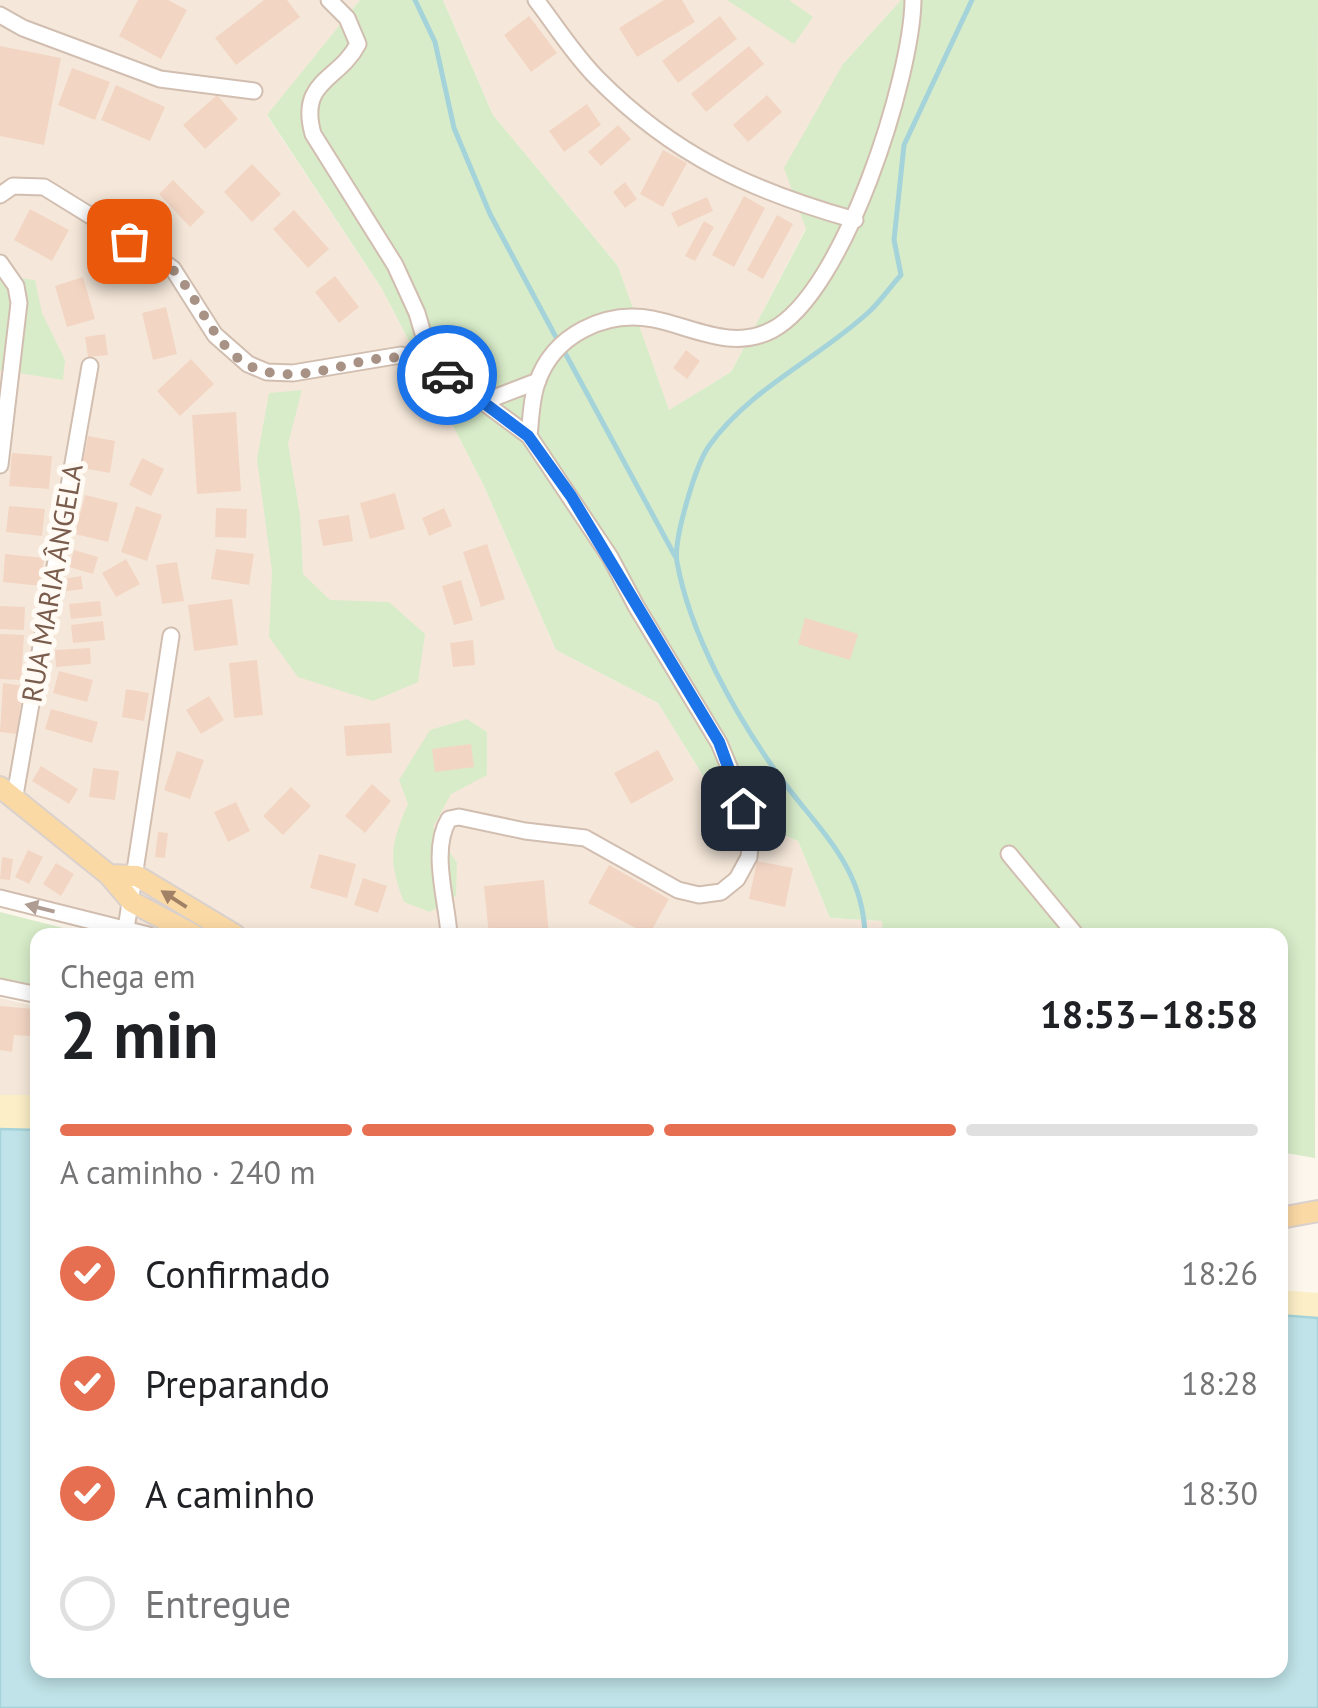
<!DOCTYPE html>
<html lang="pt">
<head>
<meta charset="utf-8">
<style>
  body { margin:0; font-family:"PT Sans",sans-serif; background:#f2f2f2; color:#202124; height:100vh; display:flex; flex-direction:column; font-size:38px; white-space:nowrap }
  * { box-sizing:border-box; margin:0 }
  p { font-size:32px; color:#757577 }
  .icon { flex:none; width:55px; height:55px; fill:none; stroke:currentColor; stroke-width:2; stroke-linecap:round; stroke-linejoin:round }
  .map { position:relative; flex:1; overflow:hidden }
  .sheet { position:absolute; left:30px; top:928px; width:1258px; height:750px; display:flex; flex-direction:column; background:#fff; border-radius:20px; box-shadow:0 5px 15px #0003 }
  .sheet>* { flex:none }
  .pin { position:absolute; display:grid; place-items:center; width:85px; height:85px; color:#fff; margin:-42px; border-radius:20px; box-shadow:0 5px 15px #0006 }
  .courier { position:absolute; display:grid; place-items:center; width:100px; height:100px; margin:-50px; border:8px solid #1a73e8; border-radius:50%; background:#fff; color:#222; box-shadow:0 2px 12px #0007 }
  .head em { font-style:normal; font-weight:600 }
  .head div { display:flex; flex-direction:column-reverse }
  .head { display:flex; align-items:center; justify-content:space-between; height:170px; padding:0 30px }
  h1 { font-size:65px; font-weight:600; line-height:75px }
  .bar { display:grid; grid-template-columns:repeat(4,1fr); gap:15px 10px; align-content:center; height:120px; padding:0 30px }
  .bar i { height:12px; border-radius:8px; background:#e0e0e0 }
  .bar .selected { background:#e76f51 }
  .bar p { grid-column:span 4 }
  ol { padding:0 30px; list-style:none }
  li { display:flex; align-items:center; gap:30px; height:110px }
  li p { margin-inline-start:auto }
  li .icon { padding:10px; border-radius:50%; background:#e76f51; color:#fff; stroke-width:4 }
  li:last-child { color:#757577 }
  li i { width:55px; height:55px; border:5px solid #e0e0e0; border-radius:50% }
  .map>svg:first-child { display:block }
</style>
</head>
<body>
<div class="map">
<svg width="1318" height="1708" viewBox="0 0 1318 1708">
  <rect width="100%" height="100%" fill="#fdf6ec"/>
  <path fill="#f5e8da" d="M0,0H360L267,116L382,289L483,484L556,650L658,703L723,808L798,841L830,918L1112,935H169L0,889Z
    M443,0H901L843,64L806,228L731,372L668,411L618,266L493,115Z
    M0,998L38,1007L37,1095H0Z"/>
  <path fill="#d8ecc9" d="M360,0H443L493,115L618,266L669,410L731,372L806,229L784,168L843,64L901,0H1318L1315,1158L1280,1152V935H883L882,921L830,918L798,841L723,808L658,703L556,650L483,484L382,289L267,115Z
    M727,0H789L813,17L794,44Z
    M0,276L35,280L42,313L65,360L63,380L0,370Z
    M302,390L288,444L300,515L303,574L330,600L389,602L425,634L418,682L373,701L298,677L269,637L272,571L257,459L269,393Z
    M467,719L487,732V775L451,794L433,827L457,863L456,896L430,912L404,902C388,861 390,845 408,804L399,780L430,730Z
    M0,912L91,935H38L37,988L0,979Z"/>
  <path fill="#fcefc7" d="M0,1095H37V1130L0,1129Z
    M1280,1290L1318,1293V1318L1280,1315Z"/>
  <path fill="#bfe3e8" stroke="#a5d3da" stroke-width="2.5" d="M0,1129L37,1130L38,1670H1280V1315L1318,1318V1708H0Z"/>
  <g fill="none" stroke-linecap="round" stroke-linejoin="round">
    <path stroke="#a5d3da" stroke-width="5" d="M415,0L435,42L454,128L490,214L558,341
      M564,351L675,556
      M865,935C863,863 815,827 777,773C735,714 690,634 677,562C673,540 696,464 709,446C751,387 820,358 871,310C882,299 891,286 901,275L894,240L904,145L972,0"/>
  </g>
  <path fill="#f3d5c3" d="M138,0H168L187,10L161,59L119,36Z
    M264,0H287L300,17L236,65L215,38Z
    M664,0H682L695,22L637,57L619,28Z
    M529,16L557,53L531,72L504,35Z
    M720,16L737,39L678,83L662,61Z
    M0,46L61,58L44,145L0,136Z
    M749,46L764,64L706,112L691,94Z
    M72,68L110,82L95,120L58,105Z
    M116,85L165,107L150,141L101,120Z
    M217,95L238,119L205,149L183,125Z
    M767,95L782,112L748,142L733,125Z
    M587,104L601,125L564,152L549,131Z
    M618,125L631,139L601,166L588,152Z
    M663,150L687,163L663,207L640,194Z
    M252,164L281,194L252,222L224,192Z
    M173,180L205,212L190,227L159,194Z
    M625,182L637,199L625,208L613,192Z
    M744,196L765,208L734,267L712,255Z
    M707,197L713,211L678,227L671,213Z
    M30,209L69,230L52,261L14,240Z
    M294,210L329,249L308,268L273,229Z
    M777,215L793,224L763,279L747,270Z
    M704,221L714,227L695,261L685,256Z
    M335,276L359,307L339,323L315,292Z
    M83,277L95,319L67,327L55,286Z
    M166,307L177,354L153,360L142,313Z
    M105,334L108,355L88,357L85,337Z
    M686,350L700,361L687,379L673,368Z
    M191,359L214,384L180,416L157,391Z
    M236,412L241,491L197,494L192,415Z
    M88,436L115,441L110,473L82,468Z
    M12,453L52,456L49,489L9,486Z
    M142,458L164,469L151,496L129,485Z
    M395,493L405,529L370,539L360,503Z
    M85,495L118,503L108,542L75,534Z
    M9,506L45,509L42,536L6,532Z
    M136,506L162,515L147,561L121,552Z
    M216,508L247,509L246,538L215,537Z
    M444,508L452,526L429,536L422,518Z
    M349,515L353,541L323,546L318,520Z
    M487,544L505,599L481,607L463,552Z
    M216,549L254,554L249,585L211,579Z
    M74,550L98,557L93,574L69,567Z
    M5,554L44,558L41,586L3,582Z
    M126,559L140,584L116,597L102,573Z
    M177,562L184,601L162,604L156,565Z
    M81,576L83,589L60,592L58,580Z
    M461,580L473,620L454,625L442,586Z
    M232,599L238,645L194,651L188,605Z
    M100,601L102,616L71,619L69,604Z
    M0,606L25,607L24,630L0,629Z
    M805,618L858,634L850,660L798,644Z
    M103,621L105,640L73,643L71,625Z
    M0,634L24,635L21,680L0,679Z
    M473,640L475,665L453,667L450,643Z
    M90,648L91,664L56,667L55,650Z
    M257,660L263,715L234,718L229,663Z
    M59,671L93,680L87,702L53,693Z
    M3,683L23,686L17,734L0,732Z
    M126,689L149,693L144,721L122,717Z
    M209,696L224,720L201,734L186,710Z
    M51,709L98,722L92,743L45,729Z
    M390,723L392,753L346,756L344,726Z
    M471,744L474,767L435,772L432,749Z
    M658,750L674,780L631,804L614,773Z
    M177,751L204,760L190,799L164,790Z
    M41,766L78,789L69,804L32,781Z
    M93,768L119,771L115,800L89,797Z
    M372,784L391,801L365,833L345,816Z
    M291,787L311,806L283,835L263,816Z
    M236,802L250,831L228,842L214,812Z
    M158,832L168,833L165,858L155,857Z
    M28,850L43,857L29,884L15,877Z
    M319,854L356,864L347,898L310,888Z
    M2,857L13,859L10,880L0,879Z
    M757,861L793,868L785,907L749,899Z
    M56,863L74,874L61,896L43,884Z
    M609,865L669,899L649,935L588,903Z
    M363,878L387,886L378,913L354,905Z
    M544,880L549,935H489L484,886Z
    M0,1006L33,1009L30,1036L14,1035L12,1052L0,1050Z"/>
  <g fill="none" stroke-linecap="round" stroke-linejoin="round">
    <defs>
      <path id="minor" d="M329,0L347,18L358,44C339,81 298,80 313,134L395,265L417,313L432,364L529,436L610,557L636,606L719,743L735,781L751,835L749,857L737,879L721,892L699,895L678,890L585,838L525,831L459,817L449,819C430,850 447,900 449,935
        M536,0C556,26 574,55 597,78C674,156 752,191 855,220
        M0,15L23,28L160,79L254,91
        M0,195L13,186L44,187L154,255L173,269L215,335L248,364L267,372L293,373L401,355L432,364
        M0,263L16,286L19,303L0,465
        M483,402L538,381
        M529,436C531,419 531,399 537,383C553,335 605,310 653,319C693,327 732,351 772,330C844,293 912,77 913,0
        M14,801L90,366
        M1009,854L1076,935
        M0,898L148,935
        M126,929L171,636
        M0,987L38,995"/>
      <path id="major" d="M0,787L109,875L132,902L194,935
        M109,875L137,876L235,935
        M1280,1218L1318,1211"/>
    </defs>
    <use href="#minor" stroke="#d1beb0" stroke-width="19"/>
    <use href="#major" stroke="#dad1cd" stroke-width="24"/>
    <use href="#minor" stroke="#fff" stroke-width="15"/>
    <use href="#major" stroke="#fbd9a5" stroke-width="20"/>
  </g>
  <defs><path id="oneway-solid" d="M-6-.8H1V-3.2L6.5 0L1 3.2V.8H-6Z" transform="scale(2.5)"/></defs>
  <use fill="#a18267" href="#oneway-solid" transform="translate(174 899) rotate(-147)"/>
  <use fill="#af9d94" href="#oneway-solid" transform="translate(40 908) rotate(-166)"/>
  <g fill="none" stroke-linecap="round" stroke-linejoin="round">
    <path stroke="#a89285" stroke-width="10" stroke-dasharray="0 18" d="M129,241C144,250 162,258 174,271C204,304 217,361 267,372C330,386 389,331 447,375"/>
    <path stroke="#1a73e8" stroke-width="12" d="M447,375L528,436L571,496L719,742L743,808"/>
  </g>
  <g text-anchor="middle" stroke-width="10" stroke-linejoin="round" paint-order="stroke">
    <g font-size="28" fill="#7a5c4d" stroke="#fffaf3">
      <text transform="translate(52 583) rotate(-80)" y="10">RUA MARIA ÂNGELA</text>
    </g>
  </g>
</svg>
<div class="pin" style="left:129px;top:241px;background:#ea580c"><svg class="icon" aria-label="bag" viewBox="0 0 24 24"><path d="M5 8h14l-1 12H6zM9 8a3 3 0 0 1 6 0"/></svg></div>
<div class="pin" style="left:743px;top:808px;background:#1f2937"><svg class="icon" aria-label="home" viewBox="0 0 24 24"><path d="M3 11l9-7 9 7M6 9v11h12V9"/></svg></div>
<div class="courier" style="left:447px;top:375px"><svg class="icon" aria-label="car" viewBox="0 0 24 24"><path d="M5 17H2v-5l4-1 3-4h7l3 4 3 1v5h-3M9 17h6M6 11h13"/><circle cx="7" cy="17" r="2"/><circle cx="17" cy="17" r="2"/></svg></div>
<section class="sheet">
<div class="head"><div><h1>2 min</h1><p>Chega em</p></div><em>18:53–18:58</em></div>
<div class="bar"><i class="selected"></i><i class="selected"></i><i class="selected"></i><i></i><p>A caminho · 240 m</p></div>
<ol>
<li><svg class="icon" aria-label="check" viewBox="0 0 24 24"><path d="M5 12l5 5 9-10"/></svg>Confirmado<p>18:26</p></li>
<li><svg class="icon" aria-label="check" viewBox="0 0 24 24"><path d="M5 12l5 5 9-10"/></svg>Preparando<p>18:28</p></li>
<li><svg class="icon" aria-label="check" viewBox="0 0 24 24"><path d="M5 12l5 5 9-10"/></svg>A caminho<p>18:30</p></li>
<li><i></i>Entregue</li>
</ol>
</section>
</div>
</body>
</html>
